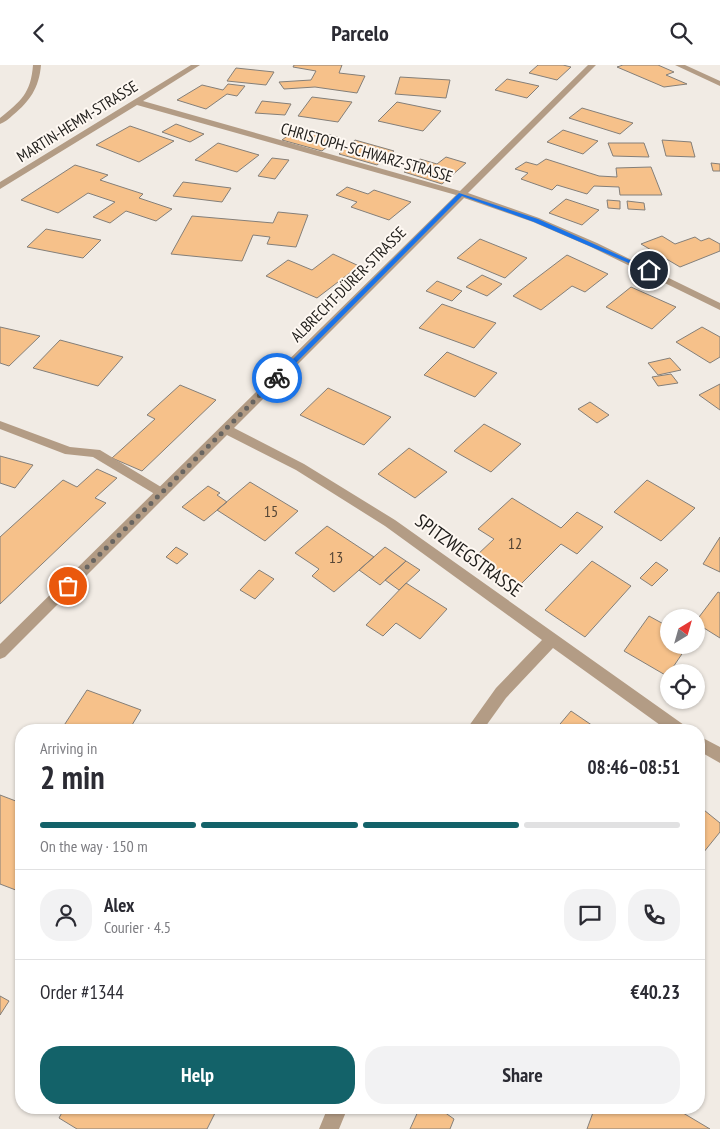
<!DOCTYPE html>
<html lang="en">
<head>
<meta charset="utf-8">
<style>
  body { margin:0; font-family:"PT Sans Narrow",sans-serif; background:#f2f2f3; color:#2b2b33; height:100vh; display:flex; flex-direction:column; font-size:19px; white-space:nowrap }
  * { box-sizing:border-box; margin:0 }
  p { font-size:16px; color:#7c7c81 }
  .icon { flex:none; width:28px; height:28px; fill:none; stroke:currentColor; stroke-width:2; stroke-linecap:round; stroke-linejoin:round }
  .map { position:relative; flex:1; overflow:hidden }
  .details { position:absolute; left:15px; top:659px; width:690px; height:390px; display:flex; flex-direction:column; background:#fff; border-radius:20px; box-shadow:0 1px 4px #0004 }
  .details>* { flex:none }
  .needle { width:32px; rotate:37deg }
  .fabs { position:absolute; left:660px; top:544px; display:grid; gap:10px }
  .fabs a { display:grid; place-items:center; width:45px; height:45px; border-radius:50%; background:#fff; box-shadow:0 1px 4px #0004; font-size:25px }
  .pin { position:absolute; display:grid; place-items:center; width:42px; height:42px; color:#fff; margin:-21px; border:2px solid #fff; border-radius:50%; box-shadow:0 1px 5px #0007 }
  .courier { position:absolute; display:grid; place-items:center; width:50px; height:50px; margin:-25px; border:4px solid #1a73e8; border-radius:50%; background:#fff; color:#222; box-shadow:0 1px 6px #0007 }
  .head em { font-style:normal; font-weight:600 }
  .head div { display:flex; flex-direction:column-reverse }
  .head { display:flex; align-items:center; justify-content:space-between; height:85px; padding:0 25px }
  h1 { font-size:32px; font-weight:600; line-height:38px }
  .bar { display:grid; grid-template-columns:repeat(4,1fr); gap:8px 5px; align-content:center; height:60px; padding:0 25px }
  .bar i { height:6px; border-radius:4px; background:#e1e1e2 }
  .bar .current { background:#136269 }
  .bar p { grid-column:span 4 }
  .line { display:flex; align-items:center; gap:12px; padding:0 25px; border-top:1px solid #e1e1e2 }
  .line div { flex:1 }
  .round { display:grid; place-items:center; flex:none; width:52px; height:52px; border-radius:20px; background:#f2f2f3 }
  .button { display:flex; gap:10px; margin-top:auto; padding:10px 25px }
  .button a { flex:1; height:58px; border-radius:20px; background:#136269; color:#fff; font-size:20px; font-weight:600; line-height:58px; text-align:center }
  .button a+a { background:#f2f2f3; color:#2b2b33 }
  header { display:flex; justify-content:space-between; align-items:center; height:65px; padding:0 25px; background:#fff; font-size:22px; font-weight:600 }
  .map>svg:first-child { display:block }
</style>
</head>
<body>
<header><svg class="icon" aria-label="back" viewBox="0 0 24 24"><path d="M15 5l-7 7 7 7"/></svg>Parcelo<svg class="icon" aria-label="search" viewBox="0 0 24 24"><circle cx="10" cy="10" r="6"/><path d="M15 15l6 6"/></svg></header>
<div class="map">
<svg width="720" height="1064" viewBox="0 0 720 1064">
  <rect width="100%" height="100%" fill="#f1ebe4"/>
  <path fill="#f6c18a" stroke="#847f79" d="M294,0H342L339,8L365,11L357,28L315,22L284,24L279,17L311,15L316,6L293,2Z
    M538,0H563L571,2L557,15L529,8Z
    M623,0H658L674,7L666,10L687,19L664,22L617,2Z
    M236,3L274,7L266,20L227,16Z
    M400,12L450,15L446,33L395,29Z
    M507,14L539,21L527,33L495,25Z
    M228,19L245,21L237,31L227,29L206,44L177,35L202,20L223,25Z
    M312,32L352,37L338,57L298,51Z
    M262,36L291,39L285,50L255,48Z
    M397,37L441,46L423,66L378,56Z
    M582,43L633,58L620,69L569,53Z
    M176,59L204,69L190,77L162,67Z
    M130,61L174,76L139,97L96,80Z
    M299,62L338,72L322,86L282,75Z
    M563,65L598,76L583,89L547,77Z
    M355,75L394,86L377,100L339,89Z
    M662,75L691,77L695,92L666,91Z
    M218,78L259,90L237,107L195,95Z
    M608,78H644L649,92L613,91Z
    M446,92L466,98L442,119L404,107L420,94L437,99Z
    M272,93L289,95L275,114L258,111Z
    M546,94L599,111L617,112L616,103L651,102L662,130H620L619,122L594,121L587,129L557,120L552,125L521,114L528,108L515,104L526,97L537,100Z
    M711,98L720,99V106H713Z
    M75,100L108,110L100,115L143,129L139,133L172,144L156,156L126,146L110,158L93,152L115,137L88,128L58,148L21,135Z
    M183,117L231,123L222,137L173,131Z
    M347,122L368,129L374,125L411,137L389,155L351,142L357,137L336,130Z
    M566,134L599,145L582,160L549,148Z
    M607,135L620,136V144L608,143Z
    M627,136L644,138L645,145L628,144Z
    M278,147L308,150L296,182L267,179L270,172L253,170L242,196L171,189L192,151L273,158Z
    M46,164L101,175L83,193L27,182Z
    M662,171L675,179L695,172L701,176L709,173L720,179V186L680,202L641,179Z
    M480,174L527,193L505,213L457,193Z
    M333,189L359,201L317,233L266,211L288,195L312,205Z
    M567,190L608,209L585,227L572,221L541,245L513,231Z
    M482,210L502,219L487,231L466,222Z
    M437,216L462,226L452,236L426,226Z
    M631,222L676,242L652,264L606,242Z
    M442,239L496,258L474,283L419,263Z
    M0,262L40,271L9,301L0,298Z
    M702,262L720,272V292L710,298L676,277Z
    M60,275L123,292L98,321L33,303Z
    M447,287L497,308L475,332L424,310Z
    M670,293L681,305L658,310L648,298Z
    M671,309L678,318L658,321L652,312Z
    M720,319V345L699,330Z
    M180,320L216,335L142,406L112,393L155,354L147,350Z
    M328,323L391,352L364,380L300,350Z
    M590,337L609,350L597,358L578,344Z
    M484,359L521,379L491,407L454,386Z
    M409,383L447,407L415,433L378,409Z
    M0,391L33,400L15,423L0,418Z
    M97,404L117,413L95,433L106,438L0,539V472L63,415L77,422Z
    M647,415L695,443L661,476L614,447Z
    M250,417L298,446L265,476L217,445Z
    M208,421L220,428L217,430L227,437L204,456L182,442Z
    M512,433L561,463L577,447L603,462L577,489L561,479L520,520L476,491L494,474L478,464Z
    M327,461L374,492L334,527L312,511L319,504L295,488Z
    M720,472V507L703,499Z
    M176,482L188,489L177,499L166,492Z
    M385,482L406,496L380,520L359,505Z
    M406,496L420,505L399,525L385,515Z
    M592,496L631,521L585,572L545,545Z
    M656,497L668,505L652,521L640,513Z
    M259,505L274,514L255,534L240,525Z
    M406,518L447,544L420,574L396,558L383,571L366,560Z
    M718,527L720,528V573L696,558V556Z
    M649,551L669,562V580H688L667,611L624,586Z
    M87,625L141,645L129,665H61Z
    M571,646L599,665H555Z
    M0,730L21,738V827L0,819Z
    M699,741L720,758V767L699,793Z
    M0,931L9,936L0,950Z
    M65,1042H218L207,1064H77L59,1053Z
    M420,1042H437L454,1054L450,1064H410Z
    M595,1042H673L710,1064H587Z"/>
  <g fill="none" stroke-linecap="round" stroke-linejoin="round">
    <path fill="#b39c85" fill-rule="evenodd" d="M33,0H41C39,23 30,36 13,50C9,54 5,57 0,59V53C21,36 31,28 33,0Z
      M0,356L70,382L100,385L166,425L168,428L166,431H158L93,392L65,389L0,364Z"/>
    <path fill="#b39c85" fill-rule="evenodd" d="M191,0H200L143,36L460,126L588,0H596L468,128L539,153L597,178L720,238V245L591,182L533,157L464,133L234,363L304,399L395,455L684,660L687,665H667L553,583L506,633L483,665H466L496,623L542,575L385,461L296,405L227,370L5,592L0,594V579L456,130L137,40L0,124V117Z
      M675,0H685L720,16V21Z
      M699,671L720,682V698L699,686Z
      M328,1042H348L339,1064H319Z"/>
  </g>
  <path fill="#1a73e8" d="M459,128L538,154L652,205L647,206L534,157L462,131L279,315H275V312Z"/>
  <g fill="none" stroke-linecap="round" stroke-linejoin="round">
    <path stroke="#686561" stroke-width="5" stroke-dasharray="0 9" d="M68,521L277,313"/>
  </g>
  <g text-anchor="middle" stroke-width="4" stroke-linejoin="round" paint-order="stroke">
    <g font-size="16" fill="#1f1d1a" stroke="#fef8f2">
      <text transform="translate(77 56) rotate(-32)" y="6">MARTIN-HEMM-STRASSE</text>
      <text transform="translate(367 87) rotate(16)" y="6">CHRISTOPH-SCHWARZ-STRASSE</text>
      <text transform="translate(348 219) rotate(-45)" y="6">ALBRECHT-DÜRER-STRASSE</text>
    </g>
    <g font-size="16" fill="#554636">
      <text x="271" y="452">15</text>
      <text x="515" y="484">12</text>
      <text x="336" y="498">13</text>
    </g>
    <g font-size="19" fill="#1f1d1a" stroke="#fef8f2">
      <text transform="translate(469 490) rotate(36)" y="7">SPITZWEGSTRASSE</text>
    </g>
  </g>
</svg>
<div class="fabs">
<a><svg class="needle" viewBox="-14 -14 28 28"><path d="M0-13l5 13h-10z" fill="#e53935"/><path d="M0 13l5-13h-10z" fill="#7c7c81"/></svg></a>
<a><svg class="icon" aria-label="locate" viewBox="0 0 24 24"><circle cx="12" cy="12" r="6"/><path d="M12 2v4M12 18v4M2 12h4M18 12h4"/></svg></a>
</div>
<div class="pin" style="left:68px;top:521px;background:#ea580c"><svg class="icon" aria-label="bag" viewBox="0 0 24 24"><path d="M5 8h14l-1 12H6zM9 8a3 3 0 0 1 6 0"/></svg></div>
<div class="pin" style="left:649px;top:205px;background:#1f2937"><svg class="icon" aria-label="home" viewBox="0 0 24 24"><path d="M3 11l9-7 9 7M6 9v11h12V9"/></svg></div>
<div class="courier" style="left:277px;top:313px"><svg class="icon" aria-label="bike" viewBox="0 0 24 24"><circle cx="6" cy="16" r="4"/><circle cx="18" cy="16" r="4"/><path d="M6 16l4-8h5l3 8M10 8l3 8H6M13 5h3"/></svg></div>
<section class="details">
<div class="head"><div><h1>2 min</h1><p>Arriving in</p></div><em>08:46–08:51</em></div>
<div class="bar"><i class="current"></i><i class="current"></i><i class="current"></i><i></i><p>On the way · 150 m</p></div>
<div class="line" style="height:90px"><a class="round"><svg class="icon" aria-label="person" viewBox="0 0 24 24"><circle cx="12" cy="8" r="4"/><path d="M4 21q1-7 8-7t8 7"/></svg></a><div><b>Alex</b><p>Courier · 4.5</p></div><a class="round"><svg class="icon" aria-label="chat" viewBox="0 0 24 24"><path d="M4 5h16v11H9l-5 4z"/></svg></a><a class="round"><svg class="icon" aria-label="phone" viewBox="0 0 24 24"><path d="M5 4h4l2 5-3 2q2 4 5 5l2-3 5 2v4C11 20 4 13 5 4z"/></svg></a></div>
<div class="line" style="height:65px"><div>Order #1344</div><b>€40.23</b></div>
<div class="button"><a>Help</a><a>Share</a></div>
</section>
</div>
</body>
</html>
